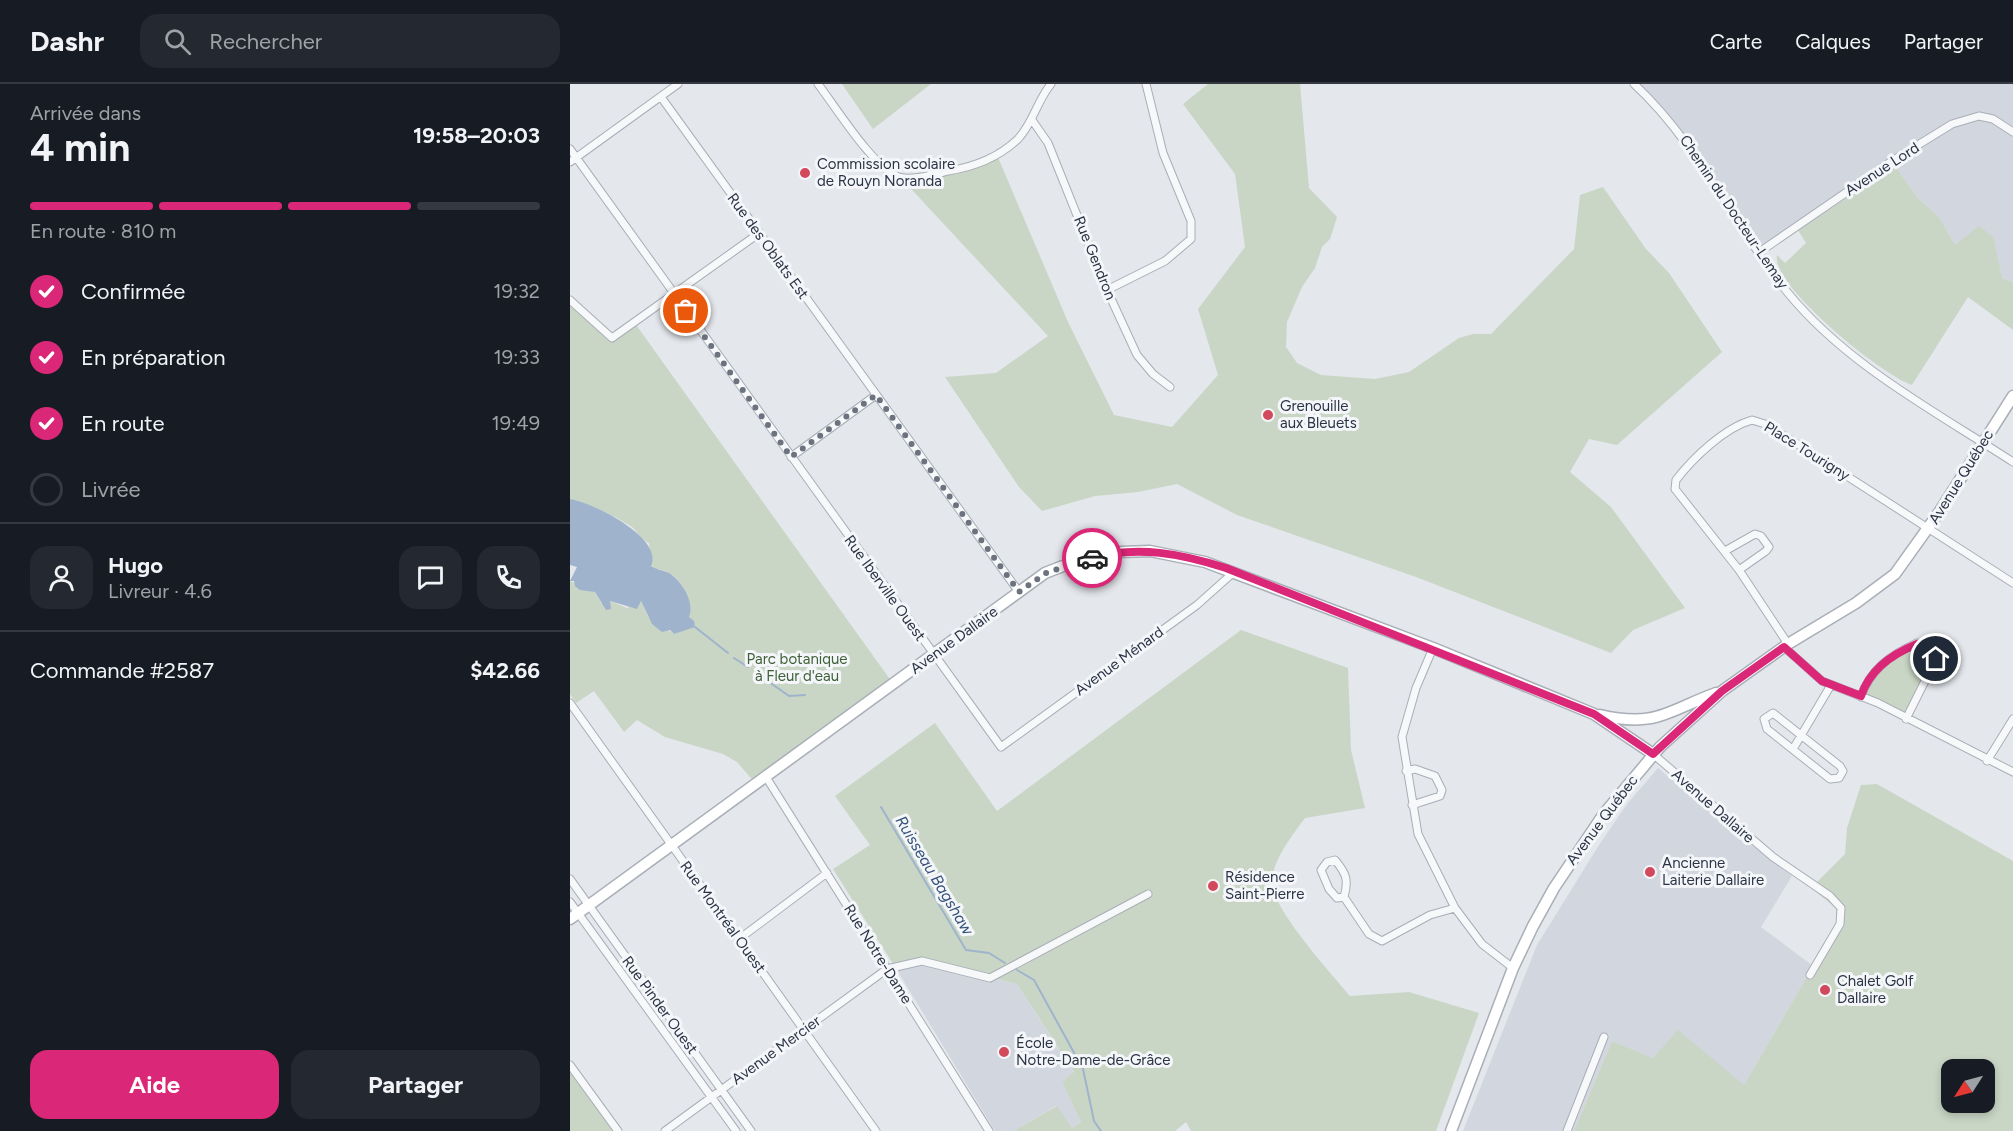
<!DOCTYPE html>
<html lang="fr">
<head>
<meta charset="utf-8">
<style>
  body { margin:0; font-family:Figtree,sans-serif; background:#242831; color:#f1f3f6; height:100vh; display:flex; flex-direction:column; font-size:22px; white-space:nowrap }
  * { box-sizing:border-box; margin:0 }
  p { font-size:20px; color:#9ea1a6 }
  .icon { flex:none; width:33px; height:33px; fill:none; stroke:currentColor; stroke-width:2; stroke-linecap:round; stroke-linejoin:round }
  .map { position:relative; flex:1; overflow:hidden }
  .details { display:flex; flex-direction:column; background:#171b24; width:570px }
  .details>* { flex:none }
  .needle { width:39px; rotate:234deg }
  .fabs { position:absolute; left:1371px; top:975px; display:grid; gap:12px }
  .fabs a { display:grid; place-items:center; width:54px; height:54px; border-radius:12px; background:#171b24; box-shadow:0 3px 9px #0003; font-size:30px }
  .pin { position:absolute; display:grid; place-items:center; width:51px; height:51px; color:#fff; margin:-26px; border:3px solid #fff; border-radius:50%; box-shadow:0 2px 6px #0007 }
  .courier { position:absolute; display:grid; place-items:center; width:60px; height:60px; margin:-30px; border:4px solid #db2777; border-radius:50%; background:#fff; color:#222; box-shadow:0 2px 8px #0007 }
  .summary em { font-style:normal; font-weight:700 }
  .summary div { display:flex; flex-direction:column-reverse }
  .summary { display:flex; align-items:center; justify-content:space-between; height:102px; padding:0 30px }
  h1 { font-size:39px; font-weight:700; line-height:45px }
  .bar { display:grid; grid-template-columns:repeat(4,1fr); gap:9px 6px; align-content:center; height:72px; padding:0 30px }
  .bar i { height:8px; border-radius:4px; background:#363941 }
  .bar .current { background:#db2777 }
  .bar p { grid-column:span 4 }
  .line { display:flex; align-items:center; gap:15px; padding:0 30px; border-top:2px solid #363941 }
  .line div { flex:1 }
  .round { display:grid; place-items:center; flex:none; width:63px; height:63px; border-radius:18px; background:#242831 }
  ol { padding:0 30px; list-style:none }
  li { display:flex; align-items:center; gap:18px; height:66px }
  li p { margin-inline-start:auto }
  li .icon { padding:6px; border-radius:50%; background:#db2777; color:#fff; stroke-width:4 }
  li:last-child { color:#9ea1a6 }
  li i { width:33px; height:33px; border:3px solid #363941; border-radius:50% }
  .cta { display:flex; gap:12px; margin-top:auto; padding:12px 30px }
  .cta a { flex:1; height:69px; border-radius:18px; background:#db2777; color:#fff; font-size:24px; font-weight:700; line-height:69px; text-align:center }
  .cta a+a { background:#242831; color:#f1f3f6 }
  header { display:flex; align-items:center; gap:36px; box-sizing:border-box; height:84px; padding:0 30px; background:#171b24; border-bottom:2px solid #363941 }
  header strong { font-size:28px }
  nav { display:flex; gap:33px; margin-inline-start:auto; font-size:21px }
  .search { width:420px; height:54px; background:#242831; display:flex; align-items:center; gap:15px; box-sizing:border-box; padding:0 21px; border-radius:18px; color:#9ea1a6; font-size:22px }
  main { display:flex; flex:1; min-height:0 }
  .map>svg:first-child { display:block }
</style>
</head>
<body>
<header>
<strong>Dashr</strong>
<div class="search"><svg class="icon" aria-label="search" viewBox="0 0 24 24"><circle cx="10" cy="10" r="6"/><path d="M15 15l6 6"/></svg>Rechercher</div>
<nav><a>Carte</a><a>Calques</a><a>Partager</a></nav>
</header>
<main>
<section class="details">
<div class="summary"><div><h1>4 min</h1><p>Arrivée dans</p></div><em>19:58–20:03</em></div>
<div class="bar"><i class="current"></i><i class="current"></i><i class="current"></i><i></i><p>En route · 810 m</p></div>
<ol>
<li><svg class="icon" aria-label="check" viewBox="0 0 24 24"><path d="M5 12l5 5 9-10"/></svg>Confirmée<p>19:32</p></li>
<li><svg class="icon" aria-label="check" viewBox="0 0 24 24"><path d="M5 12l5 5 9-10"/></svg>En préparation<p>19:33</p></li>
<li><svg class="icon" aria-label="check" viewBox="0 0 24 24"><path d="M5 12l5 5 9-10"/></svg>En route<p>19:49</p></li>
<li><i></i>Livrée</li>
</ol>
<div class="line" style="height:108px"><a class="round"><svg class="icon" aria-label="person" viewBox="0 0 24 24"><circle cx="12" cy="8" r="4"/><path d="M4 21q1-7 8-7t8 7"/></svg></a><div><b>Hugo</b><p>Livreur · 4.6</p></div><a class="round"><svg class="icon" aria-label="chat" viewBox="0 0 24 24"><path d="M4 5h16v11H9l-5 4z"/></svg></a><a class="round"><svg class="icon" aria-label="phone" viewBox="0 0 24 24"><path d="M5 4h4l2 5-3 2q2 4 5 5l2-3 5 2v4C11 20 4 13 5 4z"/></svg></a></div>
<div class="line" style="height:78px"><div>Commande #2587</div><b>$42.66</b></div>
<div class="cta"><a>Aide</a><a>Partager</a></div>
</section>
<div class="map">
<svg width="1443" height="1047" viewBox="0 0 1443 1047">
  <rect width="100%" height="100%" fill="#e4e7ec"/>
  <path fill="#d2d6de" d="M1064,0H1443V198L1432,194L1385,161L1369,133L1347,113L1321,77L1188,169L1140,94Z
    M1088,684L1154,740L1222,792L1191,843L1243,882L1174,1001L1083,974L1042,957L1004,1047H893L967,861L1029,761L1057,720Z
    M352,877L447,900L504,989L492,998L511,1038L502,1044L486,1022L444,1047H425L325,883Z"/>
  <path fill="#c9d6c5" fill-rule="evenodd" d="M272,0H361L303,45Z
    M638,0H730L739,104L767,133L760,155L752,163L745,184L732,203L717,238L716,263L727,279L751,291L805,295L839,288L889,254L903,250H921L1004,165L1010,111L1033,103L1076,165L1099,189L1152,268L1047,361L1019,355L1000,388L1041,423L1115,524L1063,546L1041,569L846,493L667,431L607,400L568,408L525,412L472,427L449,403L375,293L426,289L478,252L330,93L385,86L427,71L498,238L544,331L602,343L648,291L628,225L675,163L665,90L613,20Z
    M1325,82L1347,113L1369,133L1385,161L1409,142L1423,153L1432,194L1443,198V246L1398,213L1342,301C1313,292 1200,201 1207,171L1215,179L1236,159L1228,146Z
    M0,216L42,254L64,238L324,601L186,700L167,678L153,670L95,653L67,636L54,648L24,607L6,619L0,610V497L25,508L31,519L39,521L40,517L57,524L71,517L78,533L104,550L117,545L122,536L119,533C120,515 114,495 95,487C89,485 86,486 81,481L79,459C70,455 69,449 62,443C50,434 14,418 0,415Z
    M671,546L778,584L781,666L795,724L735,734C724,749 701,778 702,799C703,826 761,889 780,912L839,908L909,929L866,1047H621L616,1038L605,1047H444L487,1022L502,1044L511,1038L492,998L504,988L447,900L353,877L325,883L263,785L300,761L265,712L365,639L427,727Z
    M1347,559L1366,575L1336,635L1291,613L1307,584Z
    M1307,700L1443,777V1047H1004L1042,957L1083,974L1108,946L1174,1001L1268,839L1266,824L1241,804L1275,770L1277,744L1291,701ZM1382,986H1414V1018H1382Z
    M0,987L44,1047H0Z"/>
  <path fill="#9fb4cc" d="M0,415C24,419 94,454 81,482C87,486 93,486 99,489C112,497 125,518 119,533L124,537L125,543L104,550L100,546L92,548L82,540L71,517L67,525L40,517L41,525L36,526L25,508L10,506L5,502L4,497H0L7,483L0,481Z"/>
  <g fill="none" stroke-linecap="round" stroke-linejoin="round">
    <path stroke="#9fb4cc" stroke-width="2" d="M125,543L158,569
      M164,574L178,583
      M185,588L219,612L235,611
      M311,723L396,866L419,869L435,879
      M447,886L464,896L513,985L524,1037L531,1047"/>
    <defs>
      <path id="street" d="M248,0C265,22 304,85 329,93C343,97 364,90 378,87C404,83 429,73 448,55C463,39 467,17 481,0
        M1064,0C1129,60 1163,141 1218,209C1277,281 1366,328 1443,378
        M91,13L449,508
        M462,36L478,59L537,206L567,271L583,290L600,303
        M0,65L431,663L627,521L664,488
        M0,78L108,0
        M1188,169L1322,77L1382,40L1409,32L1423,35L1443,48
        M537,206L595,177L621,155V137L593,69L576,0
        M0,216L42,254L188,150
        M221,373L306,311
        M1155,467L1185,450L1191,452L1199,463L1196,467L1169,486
        M1218,560L1169,486L1105,405L1106,396C1123,374 1154,344 1182,336L1195,340L1221,356L1443,499
        M1214,563L1252,597L1308,619L1443,688
        M863,564L846,604L832,653L848,750L885,824L912,860L943,884
        M1291,613C1300,585 1322,570 1347,559L1360,566L1366,575L1336,635
        M0,619L306,1047
        M1203,629L1270,682L1273,687L1269,694L1260,695L1197,645L1194,635Z
        M1223,665L1261,601
        M1083,670L1203,773L1260,812L1271,824L1270,840L1240,891
        M1417,677L1443,635
        M836,687L845,685L865,692L872,706L870,712L842,721
        M196,693L419,1047
        M765,776C776,789 779,796 774,813L767,814L759,805L751,786L757,778Z
        M0,795L181,1047
        M774,813L799,850L812,857L860,831L885,824
        M0,818L166,1047
        M169,855L257,789
        M0,981L48,1047
        M95,1047L317,885L352,877L420,894L578,810
        M997,1047L1034,953"/>
      <path id="secondary" d="M1030,631C1086,644 1097,627 1146,609
        M0,835L475,489L493,482L551,468L580,467L635,478L863,564L1024,630L1083,670
        M881,1047L943,884L963,842L984,804L1033,731L1090,663L1152,607L1218,560L1286,519L1325,490L1370,427L1443,312"/>
    </defs>
    <use href="#street" stroke="#a9aeb7" stroke-width="9"/>
    <use href="#secondary" stroke="#a9aeb7" stroke-width="13"/>
    <use href="#street" stroke="#f7f8fa" stroke-width="7"/>
    <use href="#secondary" stroke="#fff" stroke-width="10"/>
  </g>
  <g fill="none" stroke-linecap="round" stroke-linejoin="round">
    <path stroke="#6c737f" stroke-width="6" stroke-dasharray="0 10.8" d="M116,227L221,373L306,311L449,508L476,489L522,474"/>
    <path stroke="#db2777" stroke-width="8" d="M522,474C568,461 612,470 656,484L1024,630L1083,670L1152,607L1214,563L1252,597L1291,612C1300,585 1322,570 1347,560L1359,566L1366,575"/>
  </g>
  <g fill="#d1495b" stroke="#f4f6f9" stroke-width="2">
    <circle cx="235" cy="89" r="6"/>
    <circle cx="698" cy="331" r="6"/>
    <circle cx="1080" cy="788" r="6"/>
    <circle cx="643" cy="802" r="6"/>
    <circle cx="1255" cy="906" r="6"/>
    <circle cx="434" cy="968" r="6"/>
  </g>
  <g text-anchor="middle" stroke-width="6" stroke-linejoin="round" paint-order="stroke">
    <g font-size="15" fill="#2b3445" stroke="#f4f6f9" text-anchor="start">
      <text x="247" y="85">Commission scolaire<tspan x="247" dy="17">de Rouyn Noranda</tspan></text>
      <text x="710" y="327">Grenouille<tspan x="710" dy="17">aux Bleuets</tspan></text>
      <text x="1092" y="784">Ancienne<tspan x="1092" dy="17">Laiterie Dallaire</tspan></text>
      <text x="655" y="798">Résidence<tspan x="655" dy="17">Saint-Pierre</tspan></text>
      <text x="1267" y="902">Chalet Golf<tspan x="1267" dy="17">Dallaire</tspan></text>
      <text x="446" y="964">École<tspan x="446" dy="17">Notre-Dame-de-Grâce</tspan></text>
    </g>
    <g font-size="15" fill="#2b3445" stroke="#f4f6f9">
      <text transform="translate(1312 85) rotate(-33)" y="5">Avenue Lord</text>
      <text transform="translate(1164 128) rotate(56)" y="5">Chemin du Docteur-Lemay</text>
      <text transform="translate(198 162) rotate(54)" y="5">Rue des Oblats Est</text>
      <text transform="translate(525 174) rotate(68)" y="5">Rue Gendron</text>
      <text transform="translate(1237 367) rotate(32)" y="5">Place Tourigny</text>
      <text transform="translate(1391 393) rotate(-58)" y="5">Avenue Québec</text>
      <text transform="translate(315 504) rotate(54)" y="5">Rue Iberville Ouest</text>
      <text transform="translate(384 556) rotate(-36)" y="5">Avenue Dallaire</text>
      <text transform="translate(549 577) rotate(-36)" y="5">Avenue Ménard</text>
      <text transform="translate(1143 722) rotate(41)" y="5">Avenue Dallaire</text>
      <text transform="translate(1032 736) rotate(-53)" y="5">Avenue Québec</text>
      <text transform="translate(153 833) rotate(54)" y="5">Rue Montréal Ouest</text>
      <text transform="translate(308 870) rotate(58)" y="5">Rue Notre-Dame</text>
      <text transform="translate(90 921) rotate(54)" y="5">Rue Pinder Ouest</text>
      <text transform="translate(206 966) rotate(-36)" y="5">Avenue Mercier</text>
    </g>
    <g font-size="15" fill="#3f6138" stroke="#f4f6f9">
      <text x="227" y="580">Parc botanique<tspan x="227" dy="17">à Fleur d'eau</tspan></text>
    </g>
    <g font-size="16" font-style="italic" fill="#34527a" stroke="#f4f6f9">
      <text transform="translate(365 791) rotate(59)" y="6">Ruisseau Bagshaw</text>
    </g>
  </g>
</svg>
<div class="fabs">
<a><svg class="needle" viewBox="-14 -14 28 28"><path d="M0-13l5 13h-10z" fill="#e53935"/><path d="M0 13l5-13h-10z" fill="#9ea1a6"/></svg></a>
</div>
<div class="pin" style="left:116px;top:227px;background:#ea580c"><svg class="icon" aria-label="bag" viewBox="0 0 24 24"><path d="M5 8h14l-1 12H6zM9 8a3 3 0 0 1 6 0"/></svg></div>
<div class="pin" style="left:1366px;top:575px;background:#1f2937"><svg class="icon" aria-label="home" viewBox="0 0 24 24"><path d="M3 11l9-7 9 7M6 9v11h12V9"/></svg></div>
<div class="courier" style="left:522px;top:474px"><svg class="icon" aria-label="car" viewBox="0 0 24 24"><path d="M5 17H2v-5l4-1 3-4h7l3 4 3 1v5h-3M9 17h6M6 11h13"/><circle cx="7" cy="17" r="2"/><circle cx="17" cy="17" r="2"/></svg></div>
</div>
</main>
</body>
</html>
